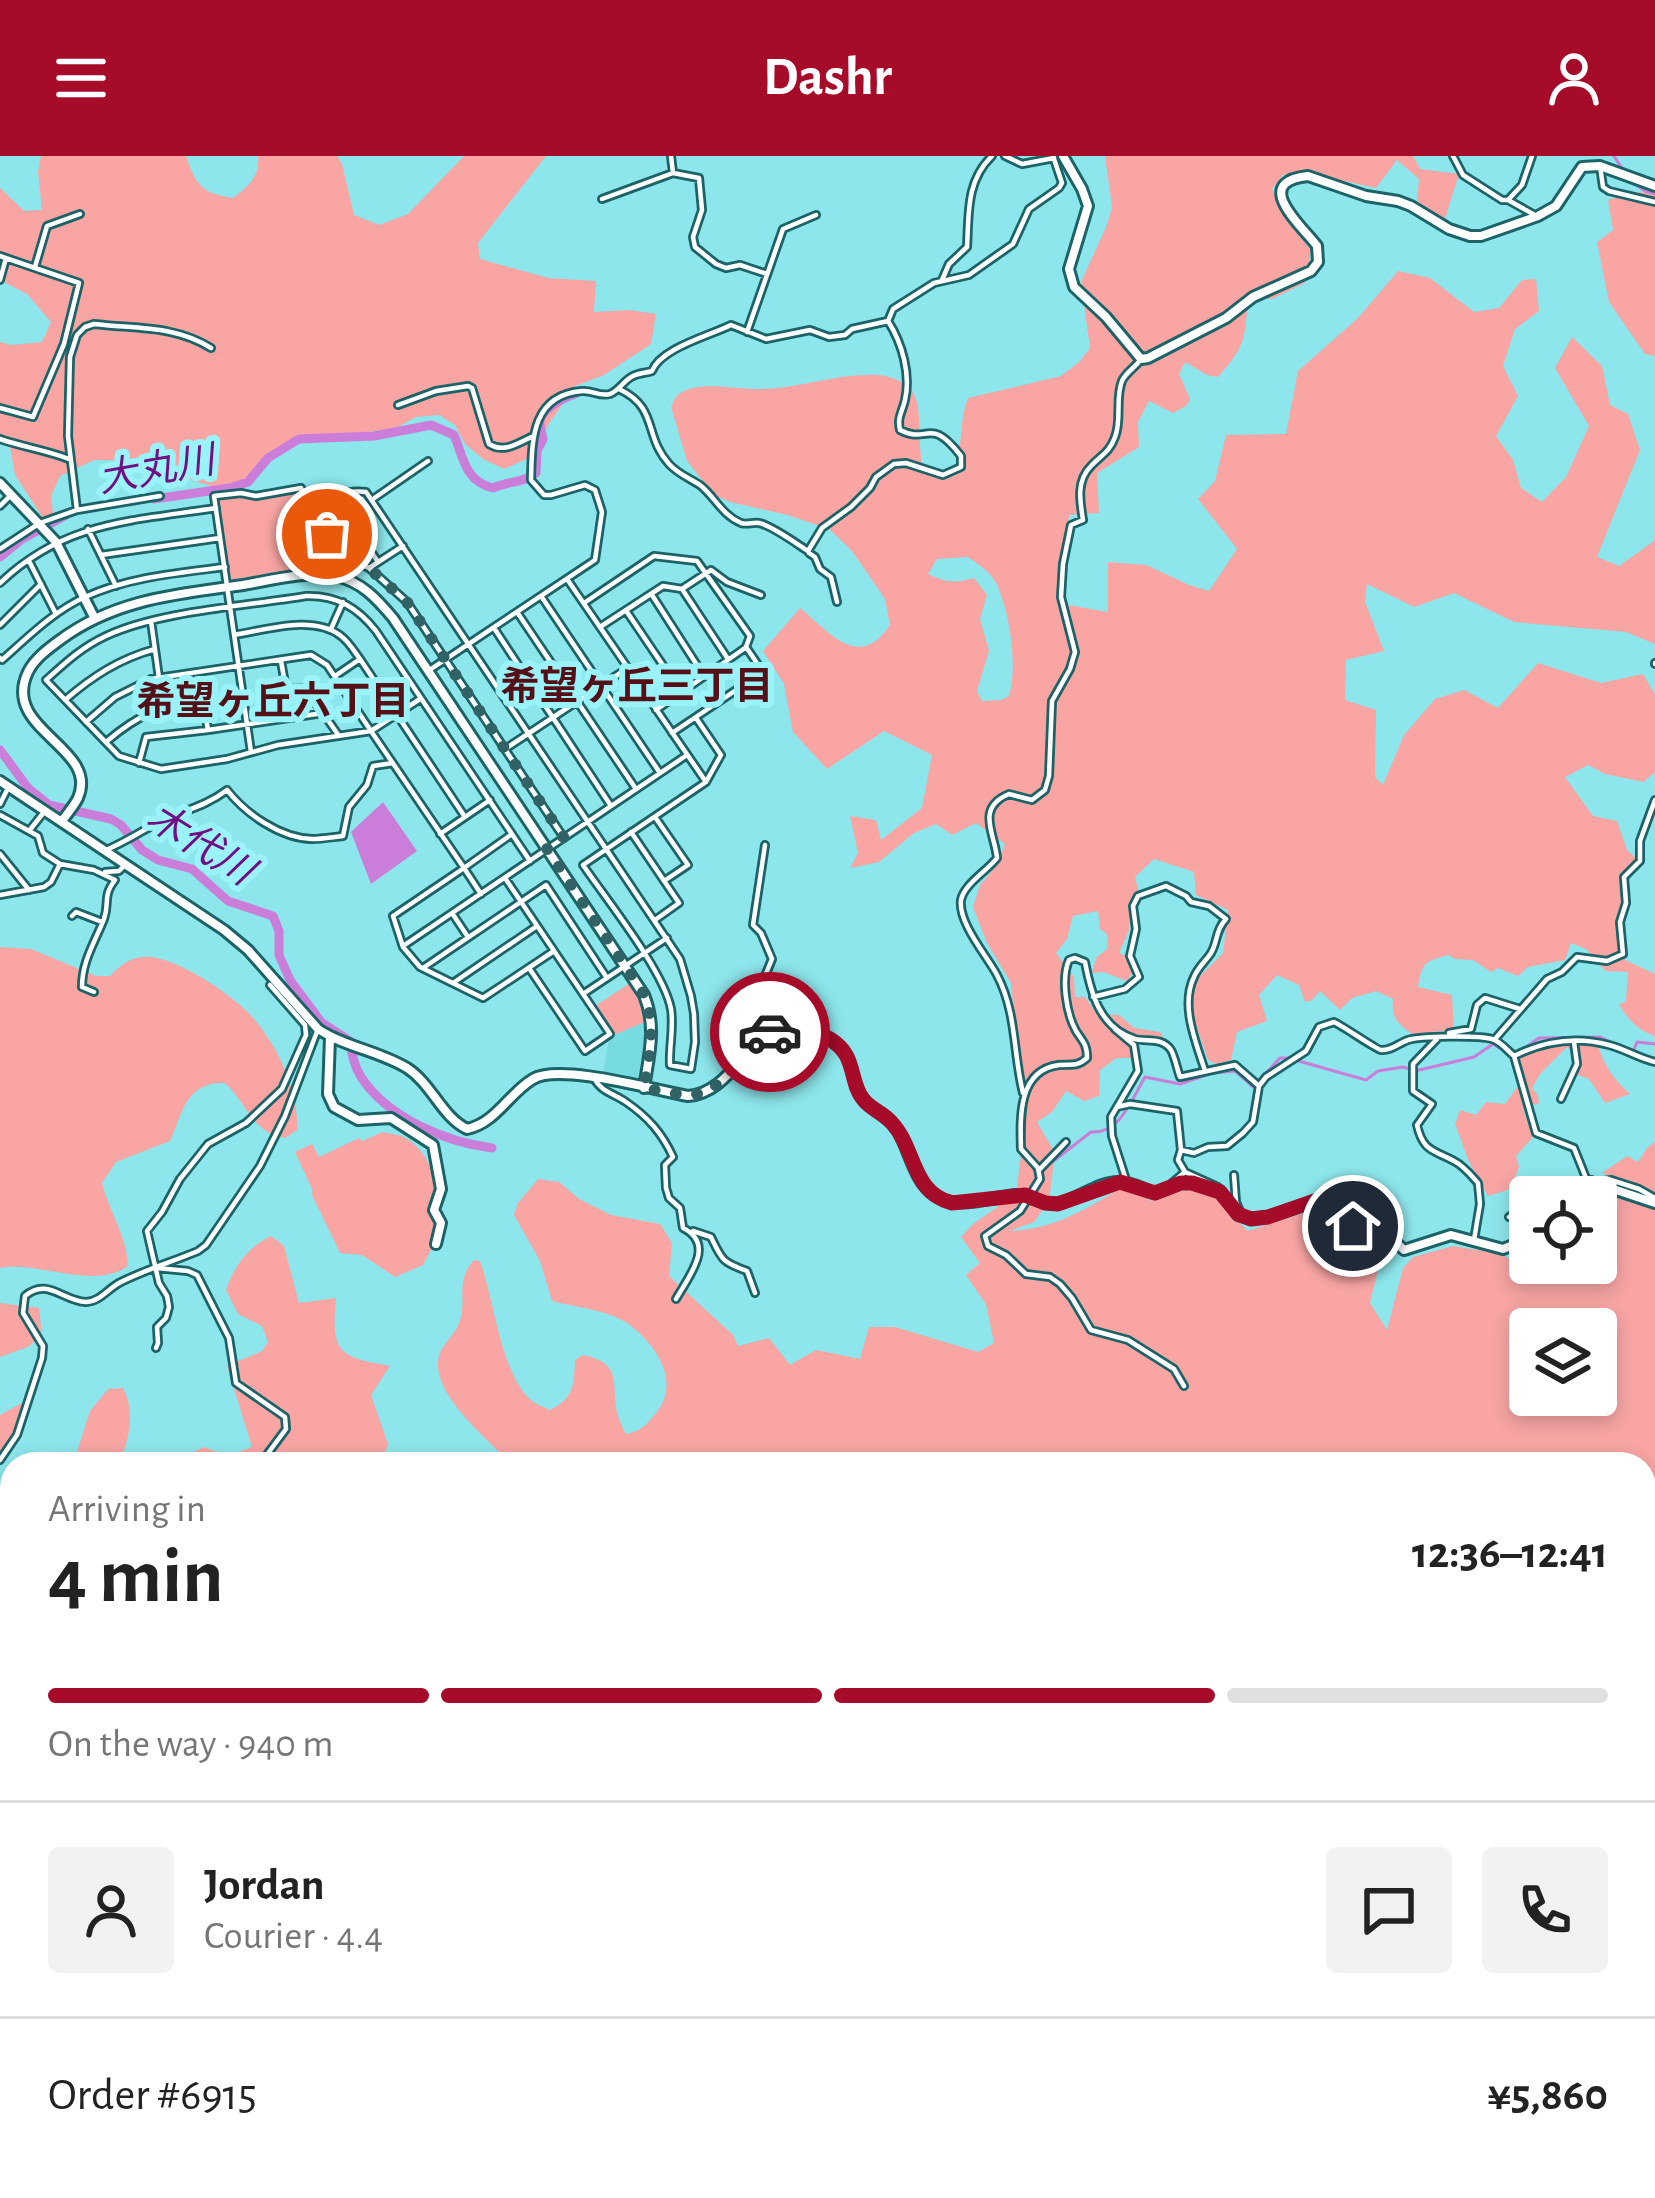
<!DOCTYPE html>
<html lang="en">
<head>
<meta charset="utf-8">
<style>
  body { margin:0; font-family:"Alegreya Sans","Noto Sans JP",sans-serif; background:#f2f2f2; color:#222; height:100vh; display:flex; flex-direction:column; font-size:45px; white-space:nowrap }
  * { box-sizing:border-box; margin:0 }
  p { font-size:39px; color:#767676 }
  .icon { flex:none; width:66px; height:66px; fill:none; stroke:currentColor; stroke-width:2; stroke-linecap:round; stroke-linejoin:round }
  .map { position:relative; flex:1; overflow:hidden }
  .details { position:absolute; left:0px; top:1296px; width:1656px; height:747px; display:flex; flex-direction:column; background:#fff; border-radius:36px 36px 0 0; box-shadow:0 6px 18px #0003 }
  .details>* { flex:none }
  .controls { position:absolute; left:1509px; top:1020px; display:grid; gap:24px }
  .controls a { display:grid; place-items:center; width:108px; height:108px; border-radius:12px; background:#fff; box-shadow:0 6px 18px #0003; font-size:60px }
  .pin { position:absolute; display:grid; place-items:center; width:102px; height:102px; color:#fff; margin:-51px; border:6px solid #fff; border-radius:50%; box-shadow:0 3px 12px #0007 }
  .courier { position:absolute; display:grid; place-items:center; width:120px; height:120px; margin:-60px; border:9px solid #a60b2a; border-radius:50%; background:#fff; color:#222; box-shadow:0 3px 15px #0007 }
  .head em { font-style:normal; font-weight:600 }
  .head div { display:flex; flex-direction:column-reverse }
  .head { display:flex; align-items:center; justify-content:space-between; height:204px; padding:0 48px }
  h1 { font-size:78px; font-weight:600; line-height:90px }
  .bar { display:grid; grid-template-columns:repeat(4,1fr); gap:18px 12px; align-content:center; height:144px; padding:0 48px }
  .bar i { height:15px; border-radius:9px; background:#e0e0e0 }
  .bar .selected { background:#a60b2a }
  .bar p { grid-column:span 4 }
  .line { display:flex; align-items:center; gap:30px; padding:0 48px; border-top:3px solid #e0e0e0 }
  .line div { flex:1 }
  .round { display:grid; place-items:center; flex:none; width:126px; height:126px; border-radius:12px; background:#f2f2f2 }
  header { display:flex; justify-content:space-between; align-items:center; height:156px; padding:0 48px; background:#a60b2a; color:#fff; font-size:54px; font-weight:600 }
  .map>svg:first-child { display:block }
</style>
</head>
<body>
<header><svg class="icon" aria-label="menu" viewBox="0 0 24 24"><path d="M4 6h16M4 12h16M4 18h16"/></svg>Dashr<svg class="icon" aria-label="person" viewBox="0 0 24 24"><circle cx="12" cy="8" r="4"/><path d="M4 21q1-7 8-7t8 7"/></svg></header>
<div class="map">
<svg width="1655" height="2042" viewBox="0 0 1655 2042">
  <rect width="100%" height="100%" fill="#8de6eb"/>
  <path fill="#77dbe1" d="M647,865L640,921L636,924L603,919L609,882Z"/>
  <path fill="#f8a5a4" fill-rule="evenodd" d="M41,0H186C196,29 201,37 233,42C249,30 260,20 258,0H337L342,8L354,59L379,69L408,58L464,0H546L478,87L480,103L548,122L596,125L594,156L629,154L656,158L651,188L604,219L575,230L548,269L533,300L504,313L483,303L465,288L455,269L439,259L416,261L396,272L306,285L284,294L233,337L189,323L160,305L94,304L60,320L51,340L53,357L43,362L15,319L10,291L0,279V186L11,189L42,186L51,166L27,138L0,124V32L24,55L42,54L38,16Z
    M1105,0H1413L1420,13L1459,18L1444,66L1417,46L1419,23L1397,4L1376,32L1302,16L1283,19L1272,33L1288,66L1311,94L1305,127L1272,143L1250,142C1246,154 1247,161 1245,173C1243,193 1230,207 1218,221L1207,219L1185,206L1179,218L1190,243L1186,250L1173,257L1149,245L1138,266L1139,291L1097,317L1099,357L1069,359L1062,448L1108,456V406L1146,409L1189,429L1209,435L1237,393L1198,343L1215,325L1226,279L1286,278L1298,215L1358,162L1398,115L1430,122L1474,156L1499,152L1522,124L1536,123L1539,155L1515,173L1503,210L1518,240L1496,280L1513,304L1521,332L1542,346L1566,321L1589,270L1555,212L1572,181L1602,210L1610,249L1628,258L1640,294L1597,401L1619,410L1654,385L1655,380V488L1626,476L1514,466L1454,437L1414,451L1367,428L1365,446L1384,495L1346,504L1345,544L1376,554L1375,621L1383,629L1404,579L1435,543L1464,534L1498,552L1538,507L1601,527L1643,518L1655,539V616L1643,626L1605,618L1588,609L1565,621L1593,660L1617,665L1627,694L1638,704L1622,721L1624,741L1618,760L1625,804L1655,818V880C1638,875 1628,863 1619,849L1626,845L1628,816L1605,815L1586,793L1571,787L1565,804L1528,811L1518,820L1498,812L1491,816L1473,804L1455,803L1449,799C1425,805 1422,806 1418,831L1452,839L1454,874L1412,878C1398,868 1391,862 1393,843L1376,835L1352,842L1340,854L1320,835L1312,844L1305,846L1299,829L1277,819L1259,839L1267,865L1237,876L1231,904L1216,908L1208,904L1192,858L1194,826L1223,797L1228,754L1196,739L1194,716L1154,703L1135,721L1139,737L1131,745L1129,774L1119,797L1130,802L1135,813L1127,825L1103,816L1092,817L1096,802L1107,793L1108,779L1100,773L1098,755L1073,760L1067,783L1056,797L1074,821L1075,841H1085L1097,858L1119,859L1134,872L1160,876L1164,882L1131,878V902H1117L1100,914L1099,940L1084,945L1066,935L1052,956L1037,966L1055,997L1049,1045L1034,1066L1009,1075C1056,1073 1085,1053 1125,1030L1151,1045C1210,1022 1207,1035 1248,1075L1326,1050L1349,1077L1385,1085L1370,1147L1387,1174L1403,1112L1413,1101L1453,1090L1502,1098L1529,1119L1530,1075V1107H1596V1050L1610,1039L1655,1054V1437L1644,1427V1308H511C489,1284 429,1237 439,1200C442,1188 455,1179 459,1167C468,1144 454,1127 474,1104L480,1105C494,1142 501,1220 532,1245C537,1249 544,1251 550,1254C574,1242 574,1229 575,1204L583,1199C625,1208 610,1229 618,1260C618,1261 625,1277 626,1278C641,1275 646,1269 656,1257C682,1225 655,1187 627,1167C607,1154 575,1151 552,1145L540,1105L514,1059L518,1047L538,1023L559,1026L579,1043L611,1059L660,1068L672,1087L669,1120L733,1179L738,1190L769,1182L790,1209L816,1194L860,1203L869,1171H895L978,1196L994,1187L986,1148L966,1119L980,1107L961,1081L973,1068L1016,1038L1028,945L1017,890L1011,827L987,787L973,751L980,729L997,709L1005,688L976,667L952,679L936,668L914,677L879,706L850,712L858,697L850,660L876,664L881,684L922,652L932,599L884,575L827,613L793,576L784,528L763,495L800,452C829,476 859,516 890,469L885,443L852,395L829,373L787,359L730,346L714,339L687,305L671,251C674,244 675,240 682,236C702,225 734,233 756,233C794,234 830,219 868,219C882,218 901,222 911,234C925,250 915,293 925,316L941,319L957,308C962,286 960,262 968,242L1061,220L1079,206L1090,192L1081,126L1107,69L1112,51ZM968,401C978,408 990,416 996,427C1010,456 1018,509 1009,540L1001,544L982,545L977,535L989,495L980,463L987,439L974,422C955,427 946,427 928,418L937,403ZM1530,1173H1596V1239H1530Z
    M1633,36L1655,37V200L1645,198L1609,146L1597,86L1613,74L1608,44Z
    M297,335L312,362L341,405L338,416H300L229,424L217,343L240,339L259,342Z
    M0,791L31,793L96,820H110C121,808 133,799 151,801C180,804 235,840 254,863C279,893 299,935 297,974L285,982C252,977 247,947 225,927C185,926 183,957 170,985L116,1006L102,1027C109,1055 127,1080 128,1110C94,1135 36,1104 0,1112Z
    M630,827L642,845L647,865L614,879L595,850Z
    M1571,887H1597C1604,909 1613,923 1630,938L1605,947L1589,923L1578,919L1579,901L1567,891L1540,918L1532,932L1538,940L1539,947L1523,953L1533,981L1516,1000L1519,1011L1511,1033L1488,1040L1469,1006L1455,968L1460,954L1476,959L1486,946L1505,948L1523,923L1509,904L1537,890Z
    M383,976C390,978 397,978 403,981C430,994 440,1027 430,1053L437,1064L433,1090L423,1109L395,1121L362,1099L340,1097L311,1037L313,1035L295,996L312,988L319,1001L359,982L362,985Z
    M1655,986V1036L1602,1017L1627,1000L1638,1006L1647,992Z
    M271,1080L284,1090L299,1147L336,1142C331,1197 338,1201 390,1210L371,1239L388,1288L382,1308H191L193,1296L204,1291L228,1300L252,1291L227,1210L262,1195L268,1186L262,1170L238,1158L226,1134C234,1110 248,1091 271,1080Z
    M0,1147L39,1152L42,1179L28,1191L0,1201Z
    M123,1232C136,1257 129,1283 119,1308H73L90,1255L108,1233Z
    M31,1242L21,1266L0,1299V1259Z
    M12,1358V2031H1644V1510H1651L1655,1521V2042H0V1361Z"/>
  <path fill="#ca7eda" d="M383,646L417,695L371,728L351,676Z"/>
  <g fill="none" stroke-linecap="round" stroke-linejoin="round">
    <path stroke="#ca7eda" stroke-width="3" d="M1614,0L1623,14
      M1632,26L1645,35L1655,38
      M1520,895L1539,882L1600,881L1633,896L1637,886L1655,888
      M1051,1007L1091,976C1120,978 1132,943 1145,921L1180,928L1212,917L1235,915L1253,931L1280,902H1288L1366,924L1378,915L1403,911L1415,915L1474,901L1493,888L1506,896"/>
    <path stroke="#ca7eda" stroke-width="9" d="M154,343L230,332L248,326L268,302L299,283L374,280L431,269L454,279C464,303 465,325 493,332C507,325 525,327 536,317L537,295L543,283C542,277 539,271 540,265C541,253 565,241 575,238
      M0,401L22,383L66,359
      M0,594L28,632L49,649L111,663L121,669L142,694L158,704L192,713L228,745L273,760L279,775V799L290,824L321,866L350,885C352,898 354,910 361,921C388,962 445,986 492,992
      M1644,1710L1655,1712"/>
    <defs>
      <path id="street" d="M1005,0L1022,8L1054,2
        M1453,0L1463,19L1502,44H1508L1533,58
        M1600,10L1603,31L1609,35L1655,46
        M673,17L699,22L702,54L693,81L695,91L716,108L726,112L740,109L767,118
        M602,43L673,17L671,0
        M1508,44L1522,29L1532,0
        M0,100L79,127L64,188L33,261L0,252
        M35,111L47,70L80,58
        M0,124L6,102
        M942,124L949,108L967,91C969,57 966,25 992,0
        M747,176L783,73L816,59
        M619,233C659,252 643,279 669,308C678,318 689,322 700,329C715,341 722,359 741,367C747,369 753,366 759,367C771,369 797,388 808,395L822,372L851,351L870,332L876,321L894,308L906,307L943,319L961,311V300C929,259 929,289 900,274C897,261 902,257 905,244C911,218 902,187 888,165
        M398,249L436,235L468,230L472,232L489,288C505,298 519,286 534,280
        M0,283C23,291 46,294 69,303
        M335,341L378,406
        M373,343L428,305
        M0,350L11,339
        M77,354L68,280L70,201L77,179L85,171L94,168C136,173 174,169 211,192
        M311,355L343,401L369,412L407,446L564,682
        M88,373L116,430
        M0,393L40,367L77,354L160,340
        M809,397L815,401L820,413L831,421L837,446
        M101,399L220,382
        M29,405L56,458
        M369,412L403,390
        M567,423L706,626
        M0,427C65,365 132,365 216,352
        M682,433L728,503
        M652,439L704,520
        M541,440L660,617
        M584,447L654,400L697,405L750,480L746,491L763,516L672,577
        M517,456L636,633
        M627,456L681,536
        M151,465L159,522
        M0,469L41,428
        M600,471L663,430L682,433L711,414L727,426L761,439
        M494,472L611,650
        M331,473L343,446
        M234,479C266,474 313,458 341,480C349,486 354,495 360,503L465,661
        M0,502L2,504C28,481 54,455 85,441C129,421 177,417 225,411
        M281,505L286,533L304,532L323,557
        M1655,507V508
        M431,513L595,404L602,356L595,334L585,329L551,339H544L531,324C532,285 531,239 582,235C593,234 599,241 610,238C620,234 624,224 633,220C639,217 646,217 652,215C661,192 709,180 731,169L766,183L810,174L829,181L845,179L852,173L888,165L893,153L934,127L969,119L1013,88L1029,53L1059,32L1062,27L1053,0
        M335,520L360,503
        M65,544C93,520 119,503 155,493
        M656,554L745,492
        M86,566L115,541L151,523L311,499L327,509L371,575L420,543
        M208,574L323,557L339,580
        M106,586C140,557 160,550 203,545L208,574L146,581L139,607
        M505,593L628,512
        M251,596L214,340L241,337L256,340L301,332L311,355C329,343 344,333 366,336L680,803L691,840L694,858L695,886L691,913L670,909C669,890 674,872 671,853C664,815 606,743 583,709L706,626L721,599L696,562
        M0,648L8,632
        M0,659L38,680L43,697L60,708
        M655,661L688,709L664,725
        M29,675L44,656
        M631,676L679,747L655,764
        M440,678L490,644
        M106,694C125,686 140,676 157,667C181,655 205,651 227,634C246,658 280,682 312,683C322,683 333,681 343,680L349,651L367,629L373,610L393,607
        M0,698L29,734
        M530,705L376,475C358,452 337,439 306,440C247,450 159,455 106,480C82,491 65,507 46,524L119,600L161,613L227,603L278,589L371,575L464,712L393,760L403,791L420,811L483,842L554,795
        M105,716L119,715L126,708
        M505,722L610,878L585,895L529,812
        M481,738L464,712L512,678
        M0,739L44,731L51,726L60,708L94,714
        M452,757L468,781
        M72,760L76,756L102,766
        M403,790L687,599
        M423,812L546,729L607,822
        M453,827L537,770
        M94,836L82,831C82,805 95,786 104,763C110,746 102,741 115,724L96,715
        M583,838L667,782
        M1093,841L1125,833L1139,821L1130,800L1136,773L1133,750L1138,740L1166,730L1186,740L1191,746L1209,750L1226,763C1215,775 1218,785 1211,797C1205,806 1198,811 1194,821C1180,850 1196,886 1205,915
        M1115,873L1134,889L1138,915L1111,961L1112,980L1127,1027
        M1449,877L1471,873L1477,849L1485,842L1520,853
        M1437,883L1413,908V935L1432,948L1417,969C1423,996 1434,994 1454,1005C1464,1010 1471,1019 1478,1027L1480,1048L1474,1084
        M1495,883L1547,823L1562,816L1577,801L1607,805L1623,798L1620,766L1626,747L1624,721L1640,705V685L1655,644
        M746,895H725L721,891L722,866L756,828L763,825L772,803L761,777L753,769L765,689
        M1514,900L1536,977L1574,992L1586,1022L1596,1026
        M594,922C601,936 613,937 626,946C648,961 662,977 673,1001L665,1009L666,1032L669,1042L680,1052L683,1072C716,1088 689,1120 676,1143
        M1023,937C1013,898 1017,857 997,819C987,800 958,767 961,744C964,728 987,715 997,702C995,678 975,652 1009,638L1032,644L1045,634L1049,620L1052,545L1070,513L1075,496L1061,441L1063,408L1071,369L1083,364C1080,345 1076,325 1091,310C1100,300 1110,296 1115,281C1122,264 1115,242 1122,225C1126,216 1136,211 1141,203
        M1561,943L1577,908L1574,886
        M1117,951L1130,948L1177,955L1181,994L1178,1004L1185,1016L1172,1027
        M1181,994L1194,997L1208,991L1227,990L1243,977L1253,966L1259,930L1266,921L1306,895L1319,871L1334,866C1343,870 1377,894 1381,894C1391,895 1399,887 1408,884C1420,880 1478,879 1492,883C1500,885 1507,894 1514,900C1544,885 1576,880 1609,889C1625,893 1638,902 1655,906
        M1039,1014L1066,986
        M1185,1016L1218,1031
        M1234,1019L1236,1046L1242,1060
        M1538,1041L1582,1035L1596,1026L1611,1024L1639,1033L1655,1042
        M1509,1061L1530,1047
        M693,1075L711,1081C722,1104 722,1106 747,1115L755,1137
        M157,1112L188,1115L197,1119L229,1182L236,1227L285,1261L286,1273L260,1308
        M156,1192L158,1187L157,1171L166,1162L169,1151L167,1140L159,1127L147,1075L162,1056L180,1023L208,988L246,967L282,933L306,879L305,869L270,829
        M1184,1230L1174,1213L1128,1184L1091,1174L1072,1142L1060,1128L1050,1121L1026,1118L1006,1099L988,1090L985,1080L1020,1055L1040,1023L1038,1012L1021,993C1020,961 1018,914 1059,909C1072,908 1077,911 1087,902C1087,888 1083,886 1076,875C1066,857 1061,822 1069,804L1075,802L1085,806C1091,838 1100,872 1135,883C1148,886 1162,881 1171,894C1175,901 1177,913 1180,921L1235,909L1259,930
        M0,1304L17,1279L42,1202L43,1190L23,1157L25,1140C47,1121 63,1145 86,1146C99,1146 108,1133 119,1127C144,1114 172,1106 198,1095L206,1089L260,1010L285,960L318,873
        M1644,1435L1655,1446
        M1644,1729H1655
        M12,1997L9,2019L12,2029
        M13,2031L21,2042
        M372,2031L375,2042
        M62,2042L63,2031
        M106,2042L107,2031
        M315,2042L318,2031
        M518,2042L537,2035L571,2042
        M610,2042L617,2031
        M1099,2042L1102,2031"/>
      <path id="secondary" d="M1063,0L1082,33L1088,50L1069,113L1074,131L1106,161L1141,203L1148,202L1226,162L1253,141L1311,115L1318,106L1317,90C1302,70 1250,26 1308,20L1366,40L1398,45L1411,50L1449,73L1470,80H1481L1538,60L1556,50L1582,11L1600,10L1655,30
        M0,327L56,386L94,461
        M0,625L224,774L248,794L318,873C345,891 379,895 407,912C432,928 441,960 467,973C496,967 509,937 533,923C559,907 655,934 688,940C734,937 751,869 793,872C812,874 839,883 848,902C853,913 853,926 859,937C867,954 889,959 898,975C910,996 914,1025 934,1039C955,1055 991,1041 1015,1039C1031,1038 1044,1051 1059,1047C1080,1043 1098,1025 1120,1026C1133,1026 1143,1034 1155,1037L1181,1027H1192L1220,1035L1238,1059L1251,1063L1268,1061L1326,1041L1332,1044L1353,1070L1381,1072L1404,1094L1451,1079L1503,1093L1518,1087L1530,1068
        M62,665C67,658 74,650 78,642C100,591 0,574 28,516C34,503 49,492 60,484C115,443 178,438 243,429C272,424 305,415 335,420C361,425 377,443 393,462L644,839C657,871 649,899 644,932
        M330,881L328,938L334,951L358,964L391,962L433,989L441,1033L434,1054L441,1067L436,1088
        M1596,1042L1606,1033H1613L1655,1047"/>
    </defs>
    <use href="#street" stroke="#1b6367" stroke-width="10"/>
    <use href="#secondary" stroke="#1b6367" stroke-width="14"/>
    <use href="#street" stroke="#fff" stroke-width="4.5"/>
    <use href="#secondary" stroke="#fff" stroke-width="8"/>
  </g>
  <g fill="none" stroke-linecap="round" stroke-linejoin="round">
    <path stroke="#316265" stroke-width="12" stroke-dasharray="0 21.6" d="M327,378L344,401L369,412L407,446L564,682L547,693L644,838C657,871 649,899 644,932L688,940L710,935L770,876"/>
    <path stroke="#a60b2a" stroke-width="15" d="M770,876C794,869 832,875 846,899C854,913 853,931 863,943C870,953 884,957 892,967C916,993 911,1036 952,1047L1025,1039L1045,1047L1058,1048L1120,1026L1155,1037L1181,1027H1192L1220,1036L1238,1058L1251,1063L1268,1061L1326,1041L1332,1044L1353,1070"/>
  </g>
  <g text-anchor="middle" stroke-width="12" stroke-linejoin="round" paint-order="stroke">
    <g font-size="39" font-style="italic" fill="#710e84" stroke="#9af3f8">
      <text transform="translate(156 312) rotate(-10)" y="14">大丸川</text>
      <text transform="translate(201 687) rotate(32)" y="14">木代川</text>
    </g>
    <g font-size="39" font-weight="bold" fill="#551017" stroke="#9af3f8">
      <text x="637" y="543">希望ヶ丘三丁目</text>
      <text x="273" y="558">希望ヶ丘六丁目</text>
    </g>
  </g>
</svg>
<div class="controls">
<a><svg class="icon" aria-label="locate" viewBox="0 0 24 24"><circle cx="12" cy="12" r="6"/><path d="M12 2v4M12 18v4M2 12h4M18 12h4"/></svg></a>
<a><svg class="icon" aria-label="layers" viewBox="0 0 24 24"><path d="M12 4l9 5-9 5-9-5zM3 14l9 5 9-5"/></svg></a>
</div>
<div class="pin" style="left:327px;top:378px;background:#ea580c"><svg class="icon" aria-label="bag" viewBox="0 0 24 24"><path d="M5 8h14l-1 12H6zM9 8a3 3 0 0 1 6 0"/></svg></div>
<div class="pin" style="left:1353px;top:1070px;background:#1f2937"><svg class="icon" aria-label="home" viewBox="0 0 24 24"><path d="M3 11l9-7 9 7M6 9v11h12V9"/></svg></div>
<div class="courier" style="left:770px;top:876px"><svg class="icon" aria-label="car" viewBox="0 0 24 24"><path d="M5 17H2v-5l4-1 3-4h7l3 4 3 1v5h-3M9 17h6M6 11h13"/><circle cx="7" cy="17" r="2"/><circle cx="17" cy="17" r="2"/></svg></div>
<section class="details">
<div class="head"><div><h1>4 min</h1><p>Arriving in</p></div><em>12:36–12:41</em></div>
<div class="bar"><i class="selected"></i><i class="selected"></i><i class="selected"></i><i></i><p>On the way · 940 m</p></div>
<div class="line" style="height:216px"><a class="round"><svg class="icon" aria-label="person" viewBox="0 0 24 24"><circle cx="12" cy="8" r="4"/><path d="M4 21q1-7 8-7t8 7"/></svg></a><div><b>Jordan</b><p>Courier · 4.4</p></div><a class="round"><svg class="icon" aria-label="chat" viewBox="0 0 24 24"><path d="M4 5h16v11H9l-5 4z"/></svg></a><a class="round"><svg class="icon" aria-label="phone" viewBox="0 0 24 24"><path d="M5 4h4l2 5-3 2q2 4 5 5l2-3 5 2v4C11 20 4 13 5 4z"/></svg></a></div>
<div class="line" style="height:156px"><div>Order #6915</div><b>¥5,860</b></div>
</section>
</div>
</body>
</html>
